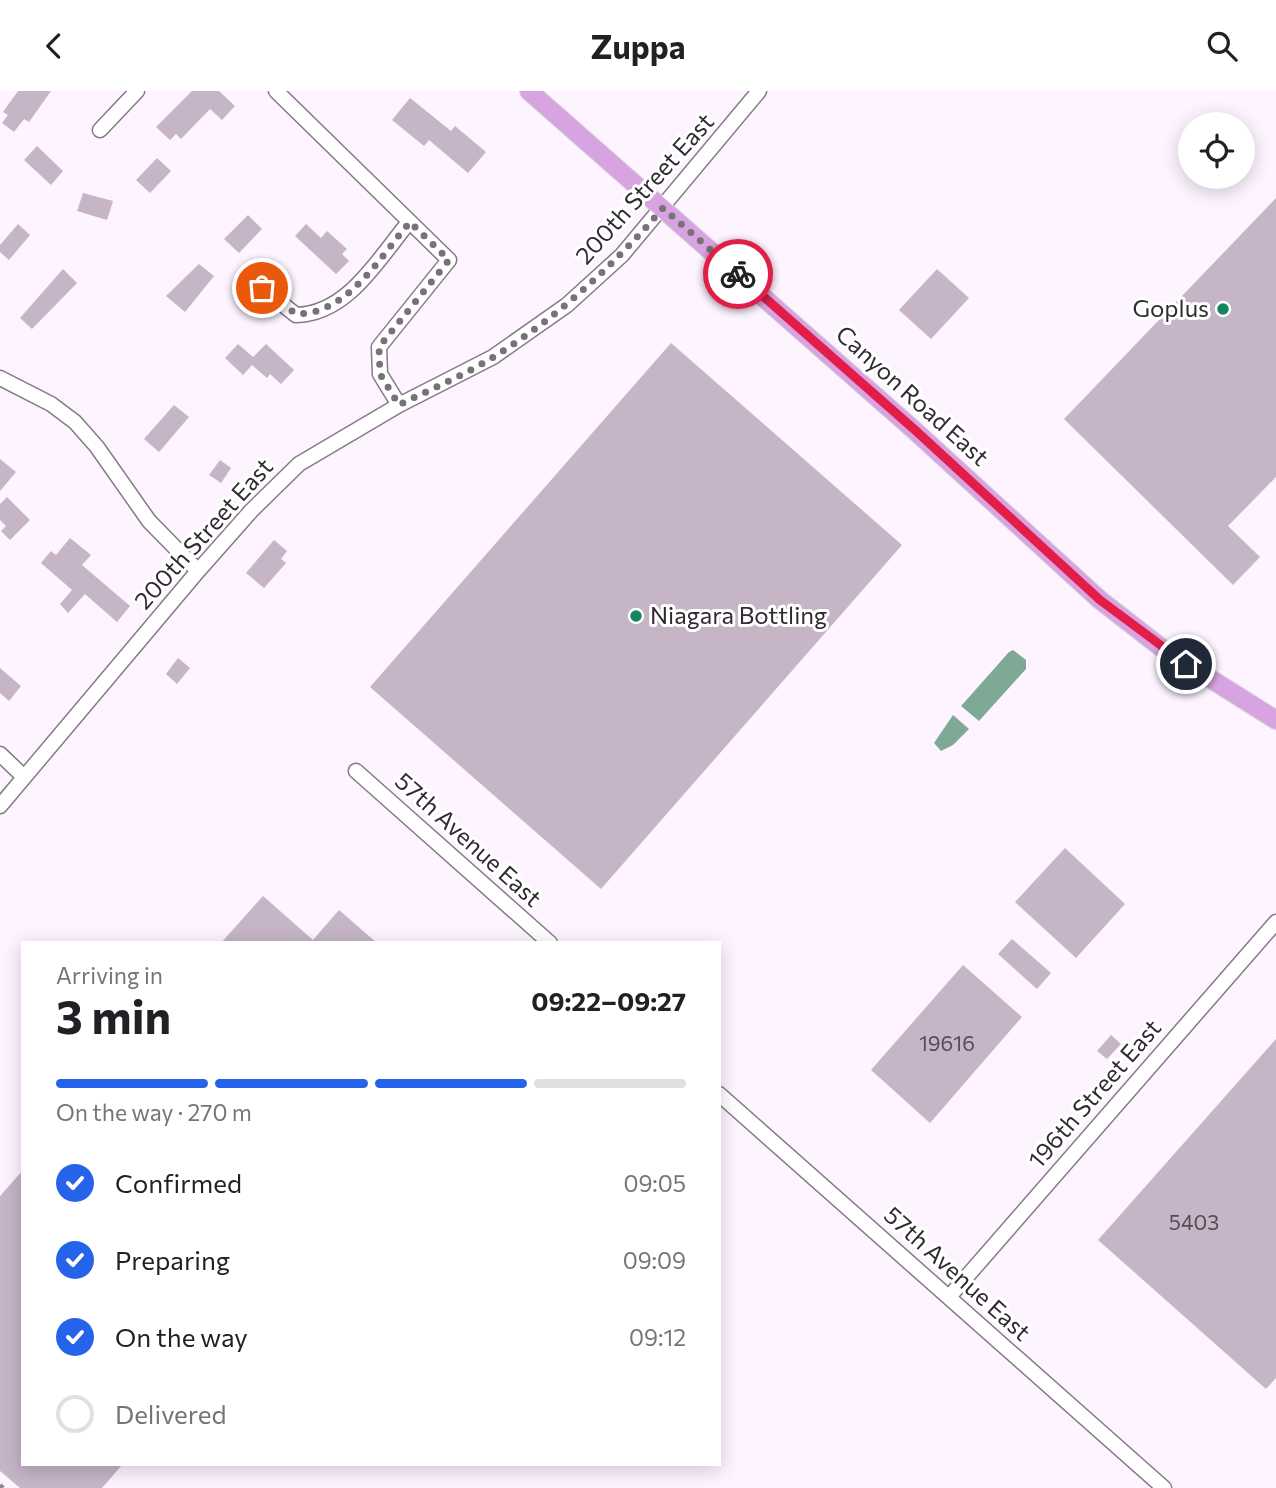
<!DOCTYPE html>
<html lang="en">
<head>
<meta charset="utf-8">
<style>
  body { margin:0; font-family:Commissioner,sans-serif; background:#f2f2f2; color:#202124; height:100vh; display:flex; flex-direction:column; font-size:26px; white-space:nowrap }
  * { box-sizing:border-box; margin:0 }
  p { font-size:23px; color:#757577 }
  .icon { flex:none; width:38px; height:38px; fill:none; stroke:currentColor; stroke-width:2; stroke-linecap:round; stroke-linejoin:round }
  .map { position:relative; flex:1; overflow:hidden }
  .drawer { position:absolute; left:21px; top:850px; width:700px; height:525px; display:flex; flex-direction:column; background:#fff; border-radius:0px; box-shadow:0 4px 18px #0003 }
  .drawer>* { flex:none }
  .tools { position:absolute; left:1178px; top:21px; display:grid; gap:14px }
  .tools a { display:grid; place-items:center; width:77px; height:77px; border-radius:50%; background:#fff; box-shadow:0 4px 18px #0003; font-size:35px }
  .pin { position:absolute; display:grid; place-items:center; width:60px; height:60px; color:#fff; margin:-30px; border:4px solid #fff; border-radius:50%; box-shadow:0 2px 7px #0007 }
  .courier { position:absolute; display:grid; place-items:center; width:70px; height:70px; margin:-35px; border:5px solid #e11d48; border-radius:50%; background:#fff; color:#222; box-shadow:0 2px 9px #0007 }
  .head em { font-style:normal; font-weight:700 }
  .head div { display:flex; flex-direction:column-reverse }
  .head { display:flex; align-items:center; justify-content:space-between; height:119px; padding:0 35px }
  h1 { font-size:46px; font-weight:700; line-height:52px }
  .bar { display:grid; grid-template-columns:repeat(4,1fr); gap:10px 7px; align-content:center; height:84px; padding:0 35px }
  .bar i { height:9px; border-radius:5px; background:#e0e0e0 }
  .bar .on { background:#2563eb }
  .bar p { grid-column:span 4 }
  ol { padding:0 35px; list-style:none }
  li { display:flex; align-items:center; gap:21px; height:77px }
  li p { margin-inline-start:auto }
  li .icon { padding:7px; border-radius:50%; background:#2563eb; color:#fff; stroke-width:4 }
  li:last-child { color:#757577 }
  li i { width:38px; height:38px; border:4px solid #e0e0e0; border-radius:50% }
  header { display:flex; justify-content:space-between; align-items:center; height:91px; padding:0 35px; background:#fff; font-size:32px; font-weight:700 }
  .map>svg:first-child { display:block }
</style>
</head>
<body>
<header><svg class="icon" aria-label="back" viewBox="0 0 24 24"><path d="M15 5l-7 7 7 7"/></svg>Zuppa<svg class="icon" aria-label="search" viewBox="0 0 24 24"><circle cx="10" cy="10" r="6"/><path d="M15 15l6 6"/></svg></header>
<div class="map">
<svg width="1276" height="1397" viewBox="0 0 1276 1397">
  <rect width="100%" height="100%" fill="#fdf4ff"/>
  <path fill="#7ea997" d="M1013,559L1026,569V578L979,630L961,615L1009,561Z
    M953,624L969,638L953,654L941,660L934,652Z"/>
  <path fill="#c5b5c7" d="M18,0H51L29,31L24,28L14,41L2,32L8,24L3,21Z
    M192,0H219L235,15L222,29L210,18L181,48L176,43L170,49L156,36Z
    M410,7L451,40L455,35L486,61L468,82L429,49L424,55L392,29Z
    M37,55L63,80L51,94L24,69Z
    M157,67L171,80L150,102L136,89Z
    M83,102L113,110L107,129L77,120Z
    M1276,107V386L1228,435L1260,466L1233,494L1064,328Z
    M248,124L262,138L239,162L224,148Z
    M18,133L30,144L9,169L0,161V154Z
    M306,133L321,147L327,140L347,158L342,163L349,170L336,183L295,145Z
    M199,173L214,185L185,221L166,205Z
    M63,178L77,192L32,238L20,227Z
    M937,178L969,207L931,248L899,219Z
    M671,252L902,454L601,798L370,596Z
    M238,253L253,266L266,253L294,279L281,293L270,283L267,287L252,274L243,284L225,267Z
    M174,314L189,326L159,361L144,348Z
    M0,368L16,381L0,400Z
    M220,369L231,377L221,392L209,384Z
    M7,406L30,429L10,449L1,440L6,435L0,429V413Z
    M70,447L91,464L82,474L130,515L117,531L85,503L68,522L60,513L72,499L41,472L51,460L56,464Z
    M274,449L287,460L281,468L286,472L264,497L246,482Z
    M178,567L190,577L177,593L166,583Z
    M0,577L21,595L9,610L0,602Z
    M1065,757L1125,813L1076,867L1015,811Z
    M263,805L313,849L339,819L377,852H221Z
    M1012,848L1051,882L1037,898L998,863Z
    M963,874L1022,926L930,1032L871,979Z
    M1111,944L1121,953L1107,968L1097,960Z
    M1276,948V1287L1266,1298L1098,1149Z
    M23,1079V1374H122L102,1397H20L0,1380V1105Z"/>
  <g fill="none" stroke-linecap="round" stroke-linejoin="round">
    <defs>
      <path id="minor" d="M276,0L449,169L379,256L380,283L399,314
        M100,39L137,0
        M262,197L296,224C348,223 379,167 409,131
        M0,287L51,313L75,331L97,356L149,430L198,480
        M0,663L24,686
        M356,680L550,852
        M0,715L198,480L251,420L299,373L399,314L493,266L567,214L622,164L759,0
        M719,1003L1164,1397
        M949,1206L1276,831"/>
      <path id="major" d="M529,0L914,339L1100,509L1163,558L1276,629"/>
    </defs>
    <use href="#minor" stroke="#877989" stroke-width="17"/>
    <use href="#major" stroke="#d6d4d6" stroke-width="20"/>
    <use href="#minor" stroke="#fff" stroke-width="14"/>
    <use href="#major" stroke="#d7a3e0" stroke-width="18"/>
    <path stroke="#8e868f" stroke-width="4.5" stroke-dasharray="12 12" stroke-linecap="butt" d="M0,1394L3,1397"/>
  </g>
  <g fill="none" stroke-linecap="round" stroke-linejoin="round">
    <path stroke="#787179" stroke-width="7" stroke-dasharray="0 12.6" d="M262,197L296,223C348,223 379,167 410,131L449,169L379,256L380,283L399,314C431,298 465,284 495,265C559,225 613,175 663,117L738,183"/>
    <path stroke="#e11d48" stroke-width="9" d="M738,183L915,339L1100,509L1186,573"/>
  </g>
  <g fill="#158563" stroke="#fff" stroke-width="2.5">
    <circle cx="1223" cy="218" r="7"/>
    <circle cx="636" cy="525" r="7"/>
  </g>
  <g text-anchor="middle" stroke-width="6" stroke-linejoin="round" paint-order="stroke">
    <g font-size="21" fill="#554d56">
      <text x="947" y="960">19616</text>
      <text x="1194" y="1139">5403</text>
    </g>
    <g font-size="24" fill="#302a31" stroke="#fff">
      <text transform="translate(645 98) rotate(-48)" y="8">200th Street East</text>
      <text transform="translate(912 305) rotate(42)" y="8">Canyon Road East</text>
      <text transform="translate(204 443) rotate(-48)" y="8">200th Street East</text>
      <text transform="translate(468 749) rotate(42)" y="8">57th Avenue East</text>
      <text transform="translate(1095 1003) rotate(-49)" y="8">196th Street East</text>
      <text transform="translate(957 1183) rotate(42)" y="8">57th Avenue East</text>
    </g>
    <g font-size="24" fill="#302a31" stroke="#fff" text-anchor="end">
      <text x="1209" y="226">Goplus</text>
      <text x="650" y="533" text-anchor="start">Niagara Bottling</text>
    </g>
  </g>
</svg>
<div class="tools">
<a><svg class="icon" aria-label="locate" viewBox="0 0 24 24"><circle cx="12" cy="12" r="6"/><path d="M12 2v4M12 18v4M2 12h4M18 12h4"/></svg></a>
</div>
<div class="pin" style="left:262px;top:197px;background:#ea580c"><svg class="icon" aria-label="bag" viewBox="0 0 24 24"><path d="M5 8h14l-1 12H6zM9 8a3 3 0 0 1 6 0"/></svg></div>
<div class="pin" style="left:1186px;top:573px;background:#1f2937"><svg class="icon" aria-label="home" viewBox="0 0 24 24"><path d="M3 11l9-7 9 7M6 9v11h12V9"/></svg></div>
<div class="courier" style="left:738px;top:183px"><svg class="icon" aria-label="bike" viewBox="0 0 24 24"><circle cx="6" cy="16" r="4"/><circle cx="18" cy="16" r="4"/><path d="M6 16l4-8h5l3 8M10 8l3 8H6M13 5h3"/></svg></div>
<section class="drawer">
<div class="head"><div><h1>3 min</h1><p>Arriving in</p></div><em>09:22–09:27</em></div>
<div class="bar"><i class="on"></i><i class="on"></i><i class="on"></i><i></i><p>On the way · 270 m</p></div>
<ol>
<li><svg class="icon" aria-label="check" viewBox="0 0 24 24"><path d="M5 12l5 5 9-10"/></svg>Confirmed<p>09:05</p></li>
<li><svg class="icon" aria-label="check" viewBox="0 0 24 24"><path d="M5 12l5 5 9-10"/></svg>Preparing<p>09:09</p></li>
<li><svg class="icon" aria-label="check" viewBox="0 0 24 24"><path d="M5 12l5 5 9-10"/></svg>On the way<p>09:12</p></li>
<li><i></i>Delivered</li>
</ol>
</section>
</div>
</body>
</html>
